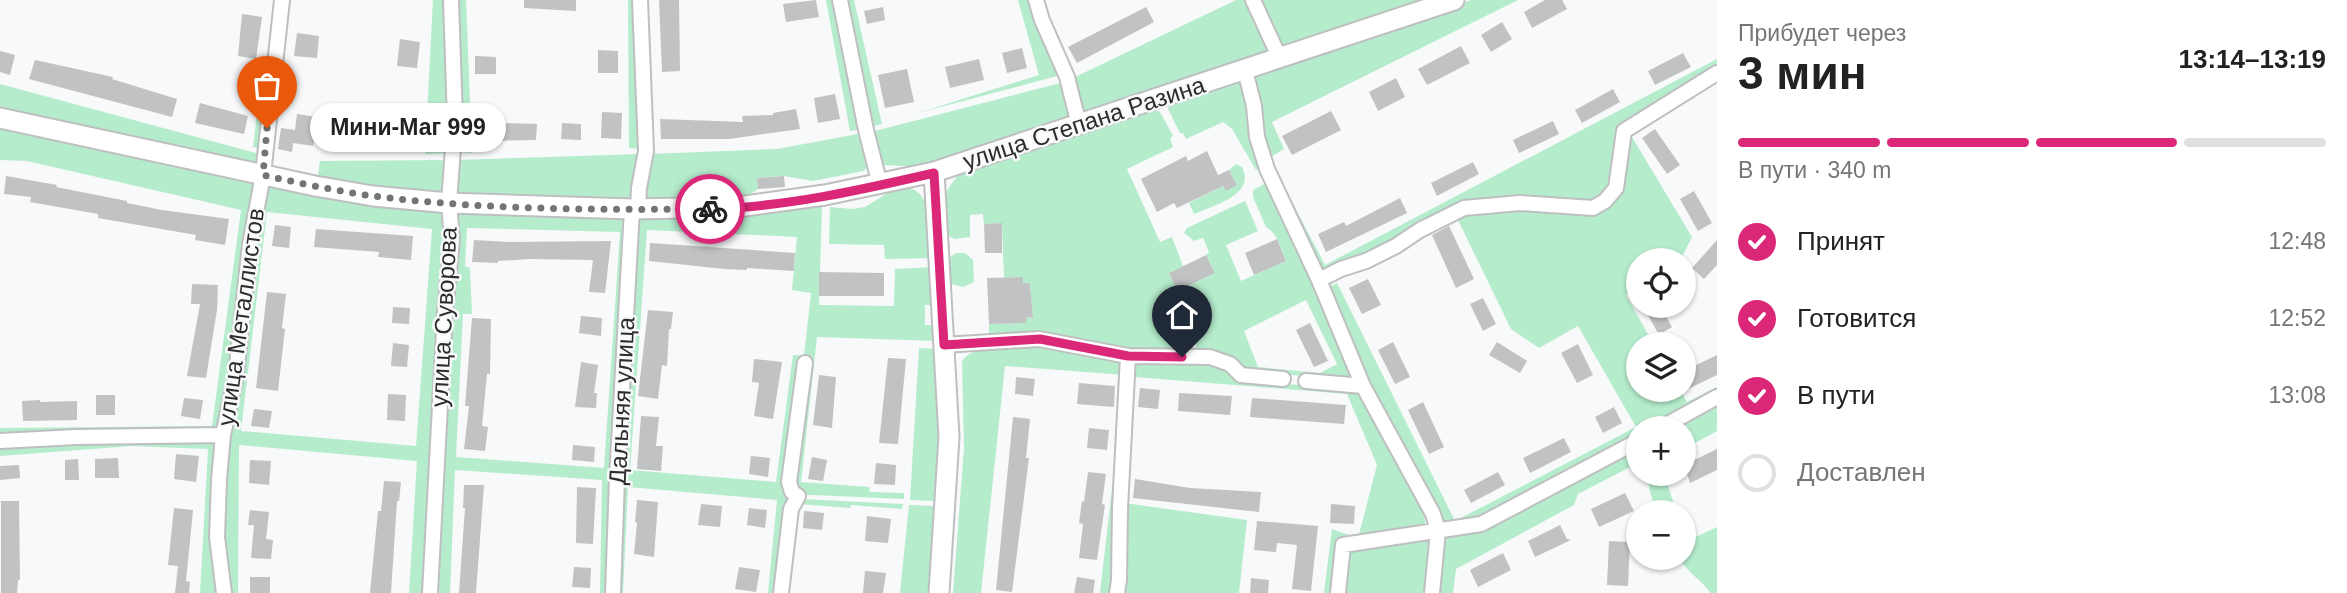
<!DOCTYPE html>
<html lang="ru">
<head>
<meta charset="utf-8">
<style>
  body { margin:0; font-family:Helvetica,sans-serif; background:#f6f6f6; color:#222; height:100vh; display:flex; flex-direction:column; font-size:26px; white-space:nowrap }
  * { box-sizing:border-box; margin:0 }
  p { font-size:23px; color:#767676 }
  .icon { flex:none; width:38px; height:38px; fill:none; stroke:currentColor; stroke-width:2; stroke-linecap:round; stroke-linejoin:round }
  .map { position:relative; flex:1; overflow:hidden }
  .sheet { display:flex; flex-direction:column; background:#fff; width:630px }
  .sheet>* { flex:none }
  .tools { position:absolute; left:1626px; top:248px; display:grid; gap:14px }
  .tools a { display:grid; place-items:center; width:70px; height:70px; border-radius:50%; background:#fff; box-shadow:0 2px 5px #0004; font-size:35px }
  .pin { position:absolute; display:grid; place-items:center; width:60px; height:60px; color:#fff; margin:-72px -30px; border-radius:50% 50% 50% 0; rotate:-45deg; box-shadow:0 0 7px #0007 }
  .pin .icon { rotate:45deg }
  .courier { position:absolute; display:grid; place-items:center; width:70px; height:70px; margin:-35px; border:5px solid #db2777; border-radius:50%; background:#fff; color:#222; box-shadow:0 2px 9px #0007 }
  .bubble { position:absolute; height:49px; border-radius:24px; background:#fff; box-shadow:0 2px 5px #0004; font-size:23px; font-weight:700; line-height:49px; text-align:center }
  .overview em { font-style:normal; font-weight:700 }
  .overview div { display:flex; flex-direction:column-reverse }
  .overview { display:flex; align-items:center; justify-content:space-between; height:119px; padding:0 21px }
  h1 { font-size:46px; font-weight:700; line-height:52px }
  .bar { display:grid; grid-template-columns:repeat(4,1fr); gap:10px 7px; align-content:center; height:84px; padding:0 21px }
  .bar i { height:9px; border-radius:5px; background:#e0e0e0 }
  .bar .on { background:#db2777 }
  .bar p { grid-column:span 4 }
  ol { padding:0 21px; list-style:none }
  li { display:flex; align-items:center; gap:21px; height:77px }
  li p { margin-inline-start:auto }
  li .icon { padding:7px; border-radius:50%; background:#db2777; color:#fff; stroke-width:4 }
  li:last-child { color:#767676 }
  li i { width:38px; height:38px; border:4px solid #e0e0e0; border-radius:50% }
  main { display:flex; flex:1; min-height:0 }
  .map>svg:first-child { display:block }
</style>
</head>
<body>
<main>
<div class="map">
<svg width="1717" height="593" viewBox="0 0 1717 593">
  <rect width="100%" height="100%" fill="#f8f9fa"/>
  <path fill="#b5eccc" fill-rule="evenodd" d="M274,0H279L261,149L253,147L262,71H266Z
    M433,0H447L450,120L446,153L425,154Z
    M455,0H466L472,153L455,152Z
    M628,0H636L642,149L629,148Z
    M826,0H836L862,129L850,131Z
    M844,0H854L882,124L870,127Z
    M1018,0H1032L1061,75L918,113L1039,75Z
    M1236,0H1247L1270,49V55L1087,116L1080,113L1071,79Z
    M1259,0H1437L1284,50L1279,46Z
    M1471,0H1518L1272,122L1284,149L1269,158L1325,265L1717,59V67L1626,122C1619,150 1618,185 1593,203L1463,204L1393,242L1322,272L1267,157L1254,82L1257,73Z
    M1238,80L1242,84L1262,167L1256,170L1232,129L1223,122L1186,139L1183,133H1180L1168,109L1171,101Z
    M1064,82L1071,121L921,167L883,165L878,160L871,132Z
    M0,84L260,154L256,167L0,111Z
    M1151,107L1160,112L1173,136L1170,138L1173,147L1127,169L1160,242L1172,237L1183,266L1169,273L1177,291L1215,273L1206,255L1209,252L1203,238L1194,241L1184,233L1187,228L1245,201L1258,231L1226,245L1241,281L1286,261C1281,249 1277,233 1266,227L1253,197V190L1268,182L1314,283L1354,380L1244,371L1197,351L1196,344H1182V351L1126,349L1040,332L989,335V324L1026,323L1027,317L1033,318L1030,283H1023L1022,277L1004,278L1002,223L984,224L983,214L970,215V237L954,239L943,232C941,201 942,190 966,168ZM1306,300L1337,364L1320,373L1258,367L1244,331Z
    M0,123L253,179L257,184L222,428L0,439V428L212,426L241,210L27,161L0,160Z
    M1629,132L1692,237L1680,261H1638V288L1626,295L1654,345H1638V390H1680L1687,402L1717,387V393L1652,429H1638V436L1479,520L1451,525L1442,522L1368,385L1327,288L1337,283L1455,521L1636,427L1578,326L1539,348L1511,329L1457,218L1520,206L1605,207Z
    M863,133L869,164L864,171L813,181L784,176L758,178V189L739,202L644,204L649,154L777,149Z
    M641,154L633,196L630,204L458,198L454,190L455,160Z
    M446,160L443,190L436,196L317,181L320,161Z
    M1236,164L1242,167C1256,195 1214,205 1194,214L1189,203L1223,186L1226,190L1237,185L1229,170Z
    M269,182L445,209L449,241L426,593H409L417,461L239,445L238,593H227L219,537L227,431L253,246ZM267,212L432,229L416,446L241,431Z
    M908,187C935,195 930,235 932,258L885,259L884,245L829,244L830,207L852,209L865,207L891,191Z
    M800,206L822,207L819,305L894,306L895,269L933,267L934,298L930,305H925V325H930L936,331L937,341L817,337L801,482L869,487L870,492L904,493V499L789,494L778,593H768L777,500L628,487L623,593H616L638,214ZM647,230L797,237L792,290L811,293L804,356L793,355L776,482L630,470Z
    M455,210L623,215L628,221L610,593H600L602,480L455,470L450,593H435ZM467,228L620,232L604,468L456,457L463,314H472L470,268L465,266Z
    M956,253H965L973,260L974,282L963,287L948,283L945,261Z
    M1035,347L1123,363L1125,375L1112,593H1100L1125,375L1005,366L981,593H953L964,448L962,361C976,342 1012,348 1035,347Z
    M919,348L938,349L941,381L940,499L934,501L910,500Z
    M1132,361H1210L1228,368L1242,381L1359,389L1424,515L1428,539L1426,593H1324L1332,529L1358,538L1377,465L1347,394L1135,377L1129,439Z
    M1717,402V431L1684,449V429H1668Z
    M219,438L221,593H200L208,449L132,446L0,456V445Z
    M1638,446V463L1578,494L1574,505L1456,569L1453,593H1438L1443,542L1446,535Z
    M1646,474H1678L1666,480L1677,513L1655,511Z
    M800,499L903,504L902,509L851,505L850,508L799,504L789,593H784L794,510Z
    M1124,503L1247,520L1239,593H1121Z
    M909,505L934,506L940,509L933,593H900Z
    M1717,527V593H1711C1701,580 1688,573 1679,558H1684V533L1687,541Z"/>
  <path fill="#c1c2c3" d="M524,0H576V11L524,8Z
    M659,0H679L680,71L662,72Z
    M816,0L819,17L786,22L783,4Z
    M1545,0H1562L1567,9L1532,28L1524,12Z
    M883,7L885,20L867,24L864,11Z
    M1146,7L1154,22L1077,63L1068,47Z
    M242,14L262,17L256,59L238,56Z
    M1502,22L1512,39L1491,52L1481,35Z
    M297,33L319,36L317,58L294,56Z
    M400,39L420,42L417,68L397,66Z
    M1461,46L1470,63L1427,85L1418,69Z
    M1022,48L1027,68L1007,73L1002,53Z
    M598,50L618,51V73H598Z
    M0,51L15,55L10,75L0,72Z
    M1683,53L1691,67L1655,85L1648,71Z
    M475,56L496,57V74H475Z
    M979,59L984,80L950,88L945,67Z
    M35,60L113,77L112,79L177,99L172,117L29,79Z
    M907,69L914,102L885,108L878,75Z
    M1396,78L1405,97L1378,111L1369,92Z
    M1613,89L1620,102L1582,123L1575,110Z
    M835,94L840,119L818,123L814,98Z
    M200,103L248,116L244,134L195,123Z
    M796,109L800,129L729,139H661L660,119L743,122L742,116L773,115V113Z
    M1331,111L1341,130L1292,155L1282,136Z
    M602,112L622,113L621,139L601,138Z
    M297,114L317,117V120L346,122V124L371,126V123L416,126L415,145L314,141L313,146L293,143L292,152L278,149L281,128L295,130Z
    M1553,121L1559,134L1519,153L1513,140Z
    M504,123L537,124L536,140L483,141V124Z
    M562,123L581,124V140L561,139Z
    M1655,129L1680,165L1667,174L1642,138Z
    M1207,151L1218,175L1229,170L1237,185L1226,191L1223,186L1177,208L1174,203L1157,212L1141,179L1186,156L1188,161Z
    M1473,162L1479,174L1437,196L1431,183Z
    M6,176L57,185L56,187L127,201V203L162,210L229,219L225,245L195,240L196,235L98,218V214L30,202L31,197L4,194Z
    M784,176L785,187L758,189L757,178Z
    M1694,191L1712,223L1698,231L1680,199Z
    M1400,198L1407,213L1326,252L1318,234L1344,222L1346,226Z
    M1002,223V253H985L984,224Z
    M275,225L291,227L289,248L272,246Z
    M1449,226L1474,279L1456,288L1432,235Z
    M316,229L413,236L411,260L378,257L379,252L314,247Z
    M1277,239L1286,261L1254,275L1245,253Z
    M474,240L509,242L611,241L605,293L589,292L593,260L530,259L498,261V263L472,262Z
    M1717,240V265L1704,279L1692,268Z
    M650,243L795,253L794,271L747,268V270L724,269L649,261Z
    M1206,255L1215,273L1177,291L1169,273Z
    M819,272L884,273V296H819Z
    M1023,277V283H1030L1033,318L1027,317L1026,323L989,324L987,278Z
    M1368,279L1381,305L1362,314L1349,288Z
    M192,284L218,285L217,310L206,378L187,376L200,304H191Z
    M267,292L286,294L282,328L285,329L278,391L256,388Z
    M1483,298L1496,324L1483,331L1470,304Z
    M1643,306H1660L1672,327L1659,335Z
    M393,307L410,308L409,324L392,323Z
    M648,310L673,312L671,329H669L667,366L662,365L658,399L638,396Z
    M581,316L602,318L601,336L579,333Z
    M472,318L491,319L490,374H487L482,426L488,427L485,451L464,449L469,406H465Z
    M1310,323L1328,361L1314,367L1296,330Z
    M1393,342L1410,377L1395,384L1378,350Z
    M1497,342L1527,361L1520,373L1489,355Z
    M393,343L409,345L407,367L391,366Z
    M1578,344L1593,375L1577,383L1561,353Z
    M1717,355V375L1688,389L1684,381V371Z
    M888,358L906,359L898,444L879,443Z
    M754,359L782,362L773,419L754,416L759,383L752,382Z
    M581,362L598,365L594,393H597L596,408L575,407Z
    M819,375L836,377L832,428L813,425Z
    M1016,377L1035,379L1033,396L1015,394Z
    M1079,383L1115,386L1114,407L1077,404Z
    M1140,388L1160,390L1158,409L1138,407Z
    M1179,393L1232,396L1230,415L1178,411Z
    M388,394L406,395L405,421L387,420Z
    M96,395H115V415H96Z
    M184,398L203,400L200,419L181,416Z
    M1252,398L1346,405L1344,424L1250,417Z
    M40,400V402L77,401V420L23,421L22,401Z
    M1423,402L1444,447L1429,454L1408,410Z
    M1614,407L1622,423L1603,433L1595,417Z
    M254,409L272,411L269,428L251,426Z
    M641,416L659,417L656,446H663L661,471L637,469Z
    M1013,417L1030,419L1026,458H1029L1012,592L996,590Z
    M1089,428L1109,430L1107,450L1087,448Z
    M1564,438L1571,452L1530,473L1523,458Z
    M573,445L595,447L594,462L572,460Z
    M1717,449V470L1690,483L1684,465Z
    M176,454L199,456L196,482L174,479Z
    M751,456L770,458L768,477L749,474Z
    M812,457L827,460L823,481L808,479Z
    M118,458L119,478H95V459Z
    M78,459L79,480H65V460Z
    M250,460L271,461L269,485L249,483Z
    M876,463L896,465L895,485L874,484Z
    M19,465L20,478L0,480V466Z
    M1088,472L1106,474L1102,504L1105,505L1097,560L1079,558L1083,524L1079,523L1082,501L1084,502Z
    M1498,472L1505,485L1471,503L1464,490Z
    M1135,479L1190,488L1261,492L1259,512L1133,498Z
    M384,481L401,482L399,501H397L391,593H370L378,511H381Z
    M464,485H484L476,593H459L465,508H463Z
    M577,487L596,488L593,544L576,543Z
    M1625,493L1634,511L1599,527L1591,509Z
    M637,500L658,502L654,557L634,554L637,523L635,522Z
    M1,501H19L20,580H18L17,593H1Z
    M701,504L722,506L720,527L698,525Z
    M1331,504L1355,506L1354,524L1330,523Z
    M174,508L193,510L186,581L190,582L189,593H175L178,566L168,565Z
    M749,508L767,510L765,528L747,525Z
    M250,510L269,512L266,539L273,540L271,559L251,558L254,525H248Z
    M804,511L824,513L822,530L803,528Z
    M867,516L891,519L888,543L865,541Z
    M1257,521L1318,526L1311,591L1292,589L1297,545L1277,543L1276,552L1254,550Z
    M1560,525L1567,539L1571,540L1535,557L1528,541Z
    M1609,541L1630,542L1628,586L1607,585Z
    M1503,553L1511,570L1478,587L1470,570Z
    M574,567L591,568L590,588L572,587Z
    M739,567L760,570L756,592L735,589Z
    M865,571L886,573L883,593H863Z
    M250,577H270V593H250Z
    M1077,577L1095,580L1093,593H1074Z
    M1251,578L1269,580L1268,593H1250Z"/>
  <g fill="none" stroke-linecap="round" stroke-linejoin="round">
    <defs>
      <path id="minor" d="M840,0L866,130L880,185
        M1036,0L1042,20L1067,77L1079,125
        M1253,0L1280,59
        M1245,70L1254,106L1257,137L1267,169L1319,280L1363,386L1433,514L1438,531L1432,593
        M638,209L639,188L646,151L640,0
        M1319,280L1341,269L1366,261L1396,246L1420,230L1464,208L1520,203L1593,208L1605,201L1616,188L1624,131L1717,73
        M944,345L1039,339L1128,356L1210,357L1230,364L1241,375L1283,379
        M1306,381L1363,386
        M1659,429L1717,397
        M0,441L76,437L223,435
        M224,593L217,537L219,480L223,435L236,375L250,244L263,175L282,0
        M430,593L445,312L452,240L449,203L455,120L451,0
        M613,593L617,478L632,209
        M781,593L791,509L798,496L792,492L789,482L805,363
        M1117,593L1119,580L1120,508L1128,356
        M1338,593L1343,545L1481,524L1638,441"/>
      <path id="secondary" d="M0,118L315,186L373,196L449,203L632,209L738,207L825,195L934,172L1454,0
        M934,172L949,437L939,593"/>
    </defs>
    <use href="#minor" stroke="#bebfc0" stroke-width="18"/>
    <use href="#secondary" stroke="#bebfc0" stroke-width="23"/>
    <use href="#minor" stroke="#fff" stroke-width="14"/>
    <use href="#secondary" stroke="#fff" stroke-width="19"/>
  </g>
  <g fill="none" stroke-linecap="round" stroke-linejoin="round">
    <path stroke="#737475" stroke-width="7" stroke-dasharray="0 12.6" d="M267,128L263,175C299,183 336,191 373,196C484,210 599,210 710,209"/>
    <path stroke="#db2777" stroke-width="9" d="M710,209C785,207 861,190 934,173L944,345L1040,339L1128,356L1182,357"/>
  </g>
  <g text-anchor="middle" stroke-width="5" stroke-linejoin="round" paint-order="stroke">
    <g font-size="24" fill="#2c2c2d" stroke="#f8f9fa">
      <text transform="translate(1084 123) rotate(-18)" y="8">улица Степана Разина</text>
      <text transform="translate(241 317) rotate(-82)" y="8">улица Металлистов</text>
      <text transform="translate(444 317) rotate(-87)" y="8">улица Суворова</text>
      <text transform="translate(622 401) rotate(-87)" y="8">Дальняя улица</text>
    </g>
  </g>
</svg>
<div class="tools">
<a><svg class="icon" aria-label="locate" viewBox="0 0 24 24"><circle cx="12" cy="12" r="6"/><path d="M12 2v4M12 18v4M2 12h4M18 12h4"/></svg></a>
<a><svg class="icon" aria-label="layers" viewBox="0 0 24 24"><path d="M12 4l9 5-9 5-9-5zM3 14l9 5 9-5"/></svg></a>
<a>+</a>
<a>−</a>
</div>
<div class="pin" style="left:267px;top:128px;background:#ea580c"><svg class="icon" aria-label="bag" viewBox="0 0 24 24"><path d="M5 8h14l-1 12H6zM9 8a3 3 0 0 1 6 0"/></svg></div>
<div class="pin" style="left:1182px;top:357px;background:#1f2937"><svg class="icon" aria-label="home" viewBox="0 0 24 24"><path d="M3 11l9-7 9 7M6 9v11h12V9"/></svg></div>
<div class="courier" style="left:710px;top:209px"><svg class="icon" aria-label="bike" viewBox="0 0 24 24"><circle cx="6" cy="16" r="4"/><circle cx="18" cy="16" r="4"/><path d="M6 16l4-8h5l3 8M10 8l3 8H6M13 5h3"/></svg></div>
<div class="bubble" style="left:310px;top:103px;width:196px">Мини-Маг 999</div>
</div>
<section class="sheet">
<div class="overview"><div><h1>3 мин</h1><p>Прибудет через</p></div><em>13:14–13:19</em></div>
<div class="bar"><i class="on"></i><i class="on"></i><i class="on"></i><i></i><p>В пути · 340 m</p></div>
<ol>
<li><svg class="icon" aria-label="check" viewBox="0 0 24 24"><path d="M5 12l5 5 9-10"/></svg>Принят<p>12:48</p></li>
<li><svg class="icon" aria-label="check" viewBox="0 0 24 24"><path d="M5 12l5 5 9-10"/></svg>Готовится<p>12:52</p></li>
<li><svg class="icon" aria-label="check" viewBox="0 0 24 24"><path d="M5 12l5 5 9-10"/></svg>В пути<p>13:08</p></li>
<li><i></i>Доставлен</li>
</ol>
</section>
</main>
</body>
</html>
